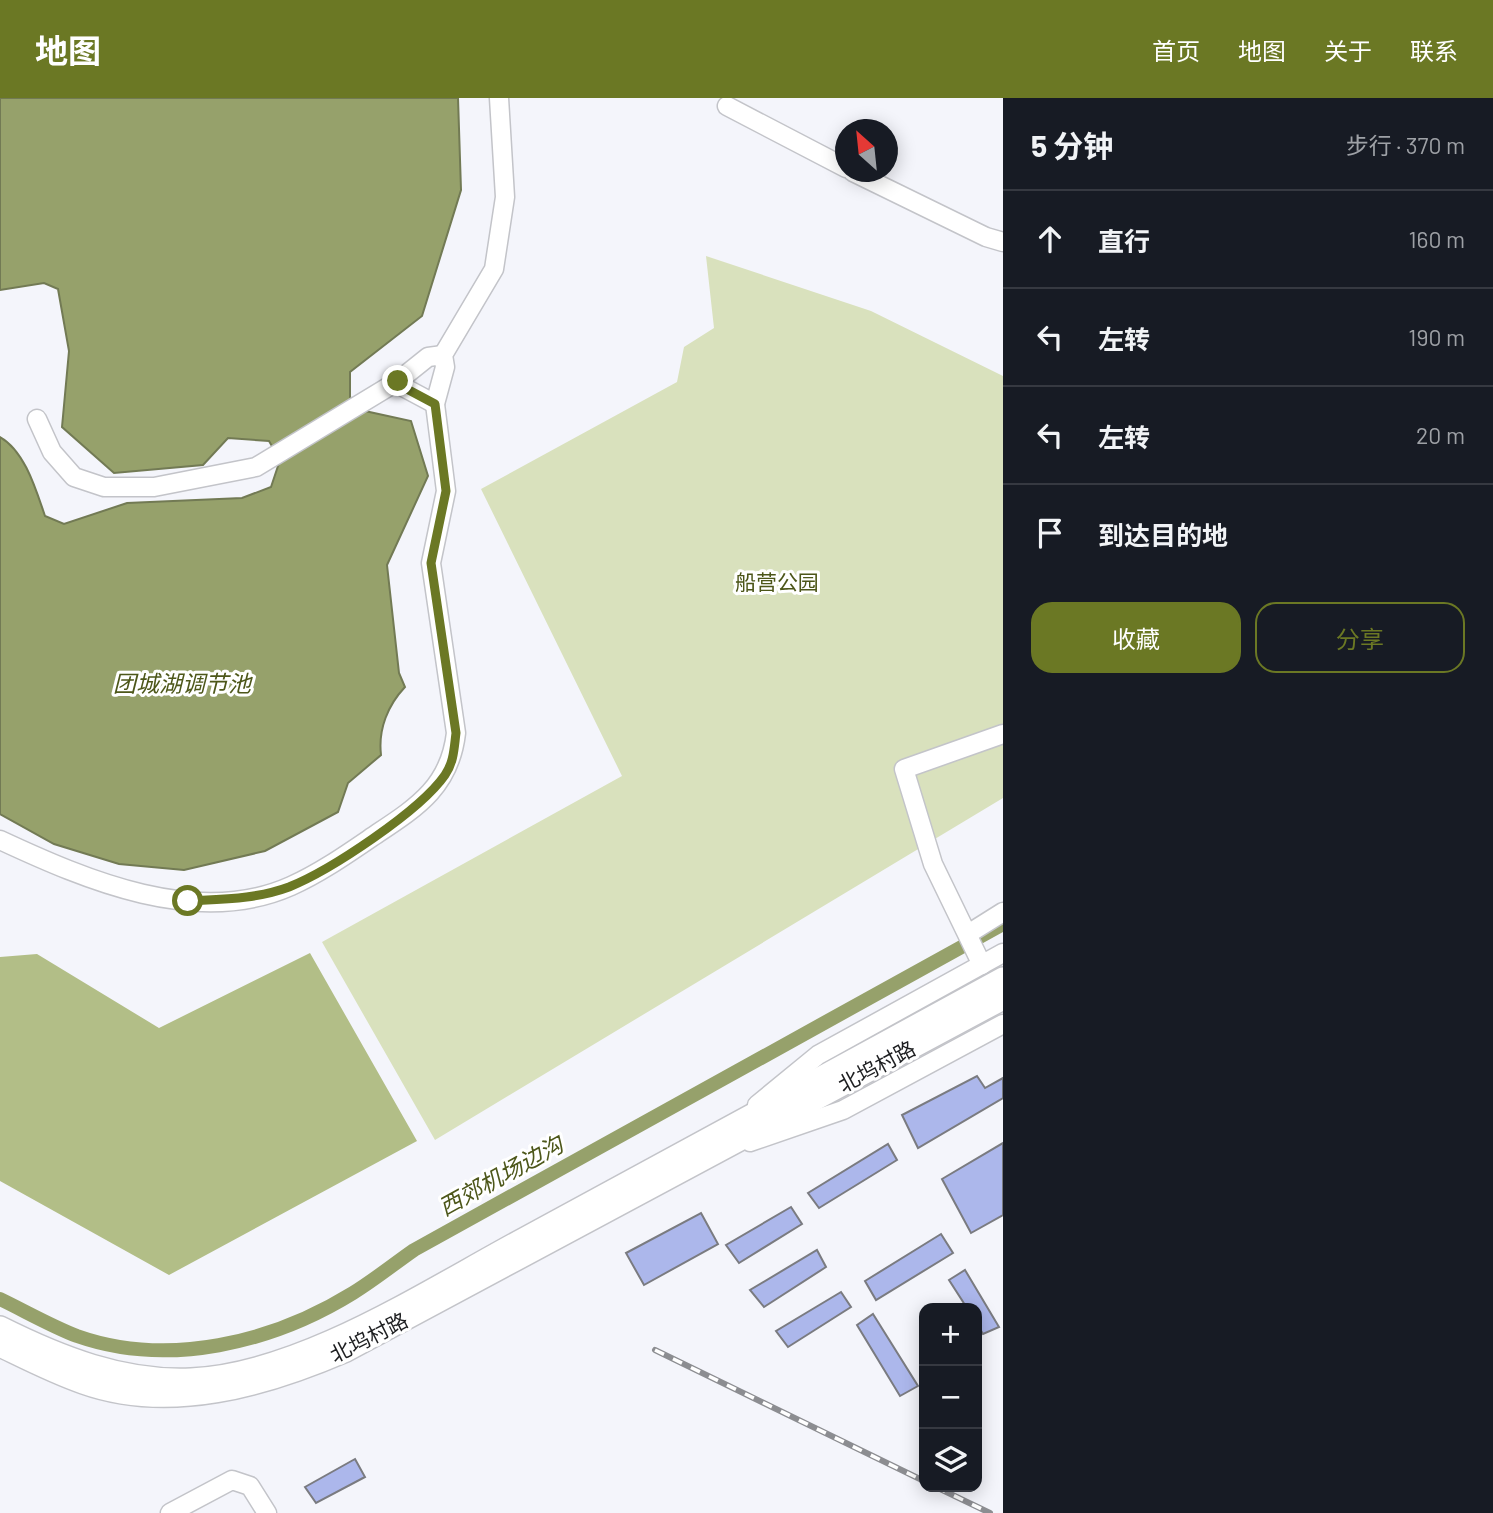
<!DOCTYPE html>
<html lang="zh">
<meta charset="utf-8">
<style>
:root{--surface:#171b24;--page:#20242c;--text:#f1f3f6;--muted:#9ea1a6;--line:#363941;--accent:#6b7824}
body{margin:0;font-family:Barlow,"Noto Sans SC",sans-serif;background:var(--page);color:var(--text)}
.controls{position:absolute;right:21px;bottom:21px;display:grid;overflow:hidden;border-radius:14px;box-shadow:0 4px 18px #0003}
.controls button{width:63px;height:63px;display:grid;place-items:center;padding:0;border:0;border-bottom:2px solid var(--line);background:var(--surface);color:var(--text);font:35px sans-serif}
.compass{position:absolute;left:835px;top:21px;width:63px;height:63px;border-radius:50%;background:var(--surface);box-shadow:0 4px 18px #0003;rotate:333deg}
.stop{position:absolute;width:21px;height:21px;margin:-16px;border:5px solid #6b7824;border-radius:50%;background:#fff}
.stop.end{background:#6b7824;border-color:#fff;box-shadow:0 2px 7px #0008}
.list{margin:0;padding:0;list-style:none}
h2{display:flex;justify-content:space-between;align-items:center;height:91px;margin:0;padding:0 28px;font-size:30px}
h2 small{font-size:23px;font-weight:400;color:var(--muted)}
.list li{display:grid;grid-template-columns:46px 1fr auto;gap:21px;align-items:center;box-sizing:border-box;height:98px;padding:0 28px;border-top:2px solid var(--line)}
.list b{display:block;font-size:26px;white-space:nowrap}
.list em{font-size:23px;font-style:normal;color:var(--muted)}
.actions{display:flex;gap:14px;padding:21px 28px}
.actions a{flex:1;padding:16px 0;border:2px solid var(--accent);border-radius:21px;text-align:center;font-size:24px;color:var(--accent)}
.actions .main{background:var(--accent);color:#fff}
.icon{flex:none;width:38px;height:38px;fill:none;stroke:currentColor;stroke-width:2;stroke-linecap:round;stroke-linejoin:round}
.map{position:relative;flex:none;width:1003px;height:1415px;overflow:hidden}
header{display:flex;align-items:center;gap:42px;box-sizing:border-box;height:98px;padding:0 35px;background:var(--accent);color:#fff}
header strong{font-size:33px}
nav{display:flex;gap:38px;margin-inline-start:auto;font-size:24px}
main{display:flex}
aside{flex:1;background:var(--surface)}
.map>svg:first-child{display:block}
</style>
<header>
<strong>地图</strong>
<nav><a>首页</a><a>地图</a><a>关于</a><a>联系</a></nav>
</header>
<main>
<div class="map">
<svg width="1003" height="1415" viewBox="0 0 1003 1415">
<rect width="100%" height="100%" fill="#f4f5fb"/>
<!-- green -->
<path fill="#d9e1bd" d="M706 158 871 213 1003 278V700L435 1042 322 844 622 678 481 391 677 284 684 249 714 230Z"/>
<!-- forest -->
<path fill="#b2be87" d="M310 855 417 1043 169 1177 0 1083V859L37 856 159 930Z"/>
<!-- water -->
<path fill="#96a16b" stroke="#727a54" stroke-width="2" d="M0 0H458L461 92 422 218 350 274V299L365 313 411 323 428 378 387 467 399 575 405 589C388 607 378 631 381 657L348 685 338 714 265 753 184 772 119 766 54 746 0 716V339C25 353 36 392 45 418L64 426 127 405 242 400 271 389 280 362 269 343 228 340 203 367 114 375 62 329 69 253 58 191 44 185 0 192Z"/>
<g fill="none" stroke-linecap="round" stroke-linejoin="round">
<!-- canal -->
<path stroke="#96a16b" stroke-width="14" d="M0 1201C25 1213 51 1228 77 1238 168 1270 272 1245 353 1195 374 1182 394 1166 414 1152L1003 826"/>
</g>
<!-- building -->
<g fill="#acb7eb" stroke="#7a7b80" stroke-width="2">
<path d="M977 978 985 990 1003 980V1000L918 1050 902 1017Z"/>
<path d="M1003 1045V1117L971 1135 942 1081Z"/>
<path d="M888 1046 897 1062 819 1110 808 1095Z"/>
<path d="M791 1109 802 1126 739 1165 726 1147Z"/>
<path d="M701 1115 718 1146 644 1187 626 1155Z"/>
<path d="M941 1136 953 1155 876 1202 865 1183Z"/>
<path d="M817 1152 826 1169 764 1209 750 1192Z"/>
<path d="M965 1172 999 1229 983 1236 977 1226V1210H967L949 1182Z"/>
<path d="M841 1194 851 1209 788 1249 776 1233Z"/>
<path d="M873 1216 918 1288 900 1298 857 1227Z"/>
<path d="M355 1361 365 1379 316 1405 305 1389Z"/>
</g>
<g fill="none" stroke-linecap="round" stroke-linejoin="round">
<!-- minor casing -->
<g stroke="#c3c4c9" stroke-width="21">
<g id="minor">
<path d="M727 8 846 70"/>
<path d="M853 74 986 139 1003 144"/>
<path d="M398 283 405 290 435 306"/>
<path d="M37 321 52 354 74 379 104 389H154L256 369 398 283 428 259 443 257"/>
<path d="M0 742C86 782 197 830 291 788 322 774 350 754 378 735 419 708 450 687 456 635L431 465 446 393 435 306 445 269 443 257 494 171 505 99 499 0"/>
<path d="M968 836 1003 814"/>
<path d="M982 867 933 766 904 671 1003 636"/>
<path d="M757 1007 818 957 1003 855"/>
<path d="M750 1044 843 1012 1003 926"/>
<path d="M170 1415 232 1382 250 1388 267 1415"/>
</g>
</g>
<!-- major casing -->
<g stroke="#c3c4c9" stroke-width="24">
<g id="major">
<path d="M0 1229C60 1259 123 1284 191 1281 301 1276 426 1193 523 1141 683 1055 843 967 1003 880"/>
<path d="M0 1248C27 1261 54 1275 83 1285 170 1316 265 1288 346 1253L1003 901"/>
</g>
</g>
<!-- minor -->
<use href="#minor" stroke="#fff" stroke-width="18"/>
<!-- major -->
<use href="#major" stroke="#fff" stroke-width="21"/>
<!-- rail casing -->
<g stroke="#8c8d91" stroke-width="6">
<g id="rail">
<path d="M655 1252 924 1383"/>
<path d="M936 1389 990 1415"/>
</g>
</g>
<!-- rail -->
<use href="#rail" stroke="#fff" stroke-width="3.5" stroke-dasharray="10" stroke-linecap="butt"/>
</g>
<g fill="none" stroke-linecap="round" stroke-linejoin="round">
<!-- route -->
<path stroke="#6b7824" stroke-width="9" d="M188 803C223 801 257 801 289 789 331 772 420 713 445 677 454 664 454 650 456 635L431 465 446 393 435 306 405 290 398 283"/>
</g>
<g text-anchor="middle" stroke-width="6" stroke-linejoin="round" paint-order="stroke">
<!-- park labels -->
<g font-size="21" fill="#4c5619" stroke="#fff">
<text x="777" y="492">船营公园</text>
</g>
<!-- street labels -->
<g font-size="21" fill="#1d1e20" stroke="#fff">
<text transform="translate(877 969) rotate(-28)" y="7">北坞村路</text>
<text transform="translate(369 1240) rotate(-27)" y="7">北坞村路</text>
</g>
<!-- water labels -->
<g font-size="23" font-style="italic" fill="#4d571a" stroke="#fff">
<text x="182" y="594">团城湖调节池</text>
<text transform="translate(501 1078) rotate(-29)" y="8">西郊机场边沟</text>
</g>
</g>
</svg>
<div class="controls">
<button>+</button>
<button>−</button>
<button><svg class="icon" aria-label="layers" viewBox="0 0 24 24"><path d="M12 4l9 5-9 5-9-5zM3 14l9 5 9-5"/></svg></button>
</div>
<svg class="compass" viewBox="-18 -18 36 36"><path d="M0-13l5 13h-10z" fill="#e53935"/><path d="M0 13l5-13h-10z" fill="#9ea1a6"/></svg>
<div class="stop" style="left:188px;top:803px"></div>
<div class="stop end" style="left:398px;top:283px"></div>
</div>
<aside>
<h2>5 分钟<small>步行 · 370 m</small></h2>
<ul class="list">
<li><svg class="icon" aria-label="ahead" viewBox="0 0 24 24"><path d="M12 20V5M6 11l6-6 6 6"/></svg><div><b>直行</b></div><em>160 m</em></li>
<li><svg class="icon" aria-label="left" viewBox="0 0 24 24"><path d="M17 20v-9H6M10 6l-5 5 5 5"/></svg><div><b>左转</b></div><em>190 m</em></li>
<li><svg class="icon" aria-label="left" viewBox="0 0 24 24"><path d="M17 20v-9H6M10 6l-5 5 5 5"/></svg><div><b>左转</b></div><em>20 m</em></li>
<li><svg class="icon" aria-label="arrive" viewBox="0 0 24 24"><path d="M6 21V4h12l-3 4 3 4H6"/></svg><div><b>到达目的地</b></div></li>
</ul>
<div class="actions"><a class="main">收藏</a><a>分享</a></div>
</aside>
</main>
